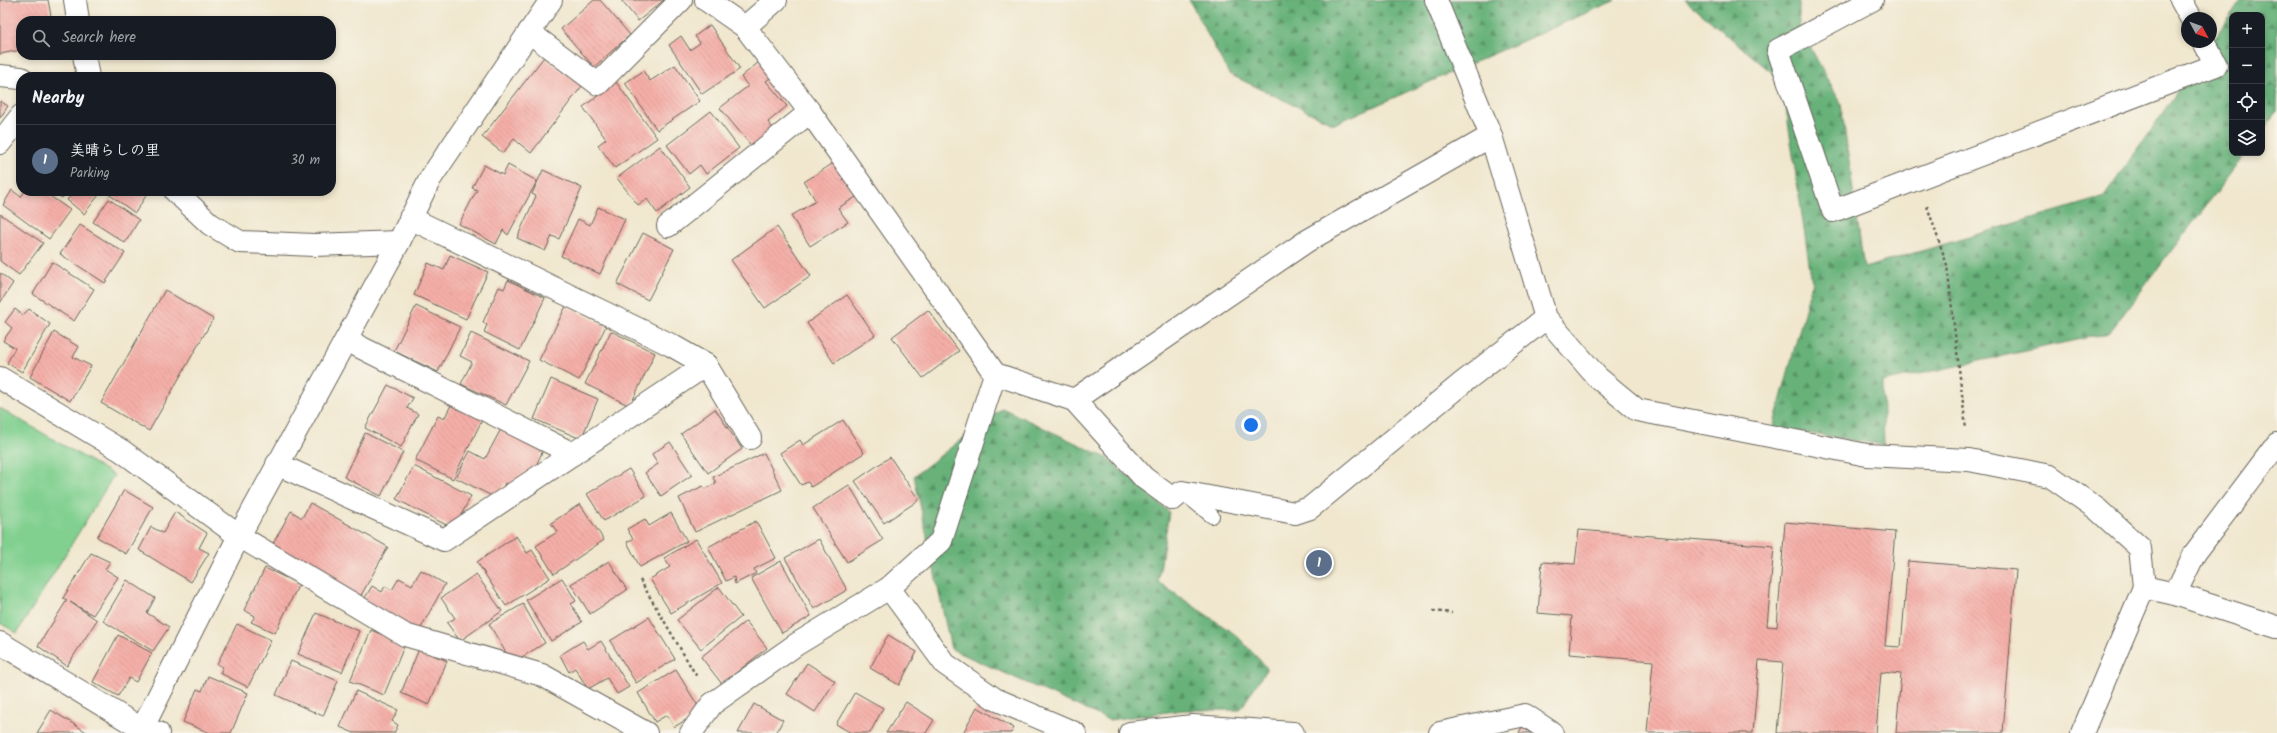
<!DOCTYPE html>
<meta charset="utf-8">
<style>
:root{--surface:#171b24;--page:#20242c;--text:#f1f3f6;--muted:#9ea1a6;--line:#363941;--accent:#d690ce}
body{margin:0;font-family:Kalam,"Klee One",sans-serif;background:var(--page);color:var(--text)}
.controls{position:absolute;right:12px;top:12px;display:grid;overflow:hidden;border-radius:8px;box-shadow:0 2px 6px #0003}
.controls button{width:36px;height:36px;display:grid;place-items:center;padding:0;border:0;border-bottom:1px solid var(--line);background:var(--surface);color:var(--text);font:20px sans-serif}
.compass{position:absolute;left:2181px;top:12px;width:36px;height:36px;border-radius:50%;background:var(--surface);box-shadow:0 2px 6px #0003;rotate:131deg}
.you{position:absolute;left:1251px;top:425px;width:14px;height:14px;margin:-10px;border:3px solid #fff;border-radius:50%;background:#1a73e8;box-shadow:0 0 0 6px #1a73e833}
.badge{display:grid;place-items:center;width:26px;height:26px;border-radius:50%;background:var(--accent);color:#fff;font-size:13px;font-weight:700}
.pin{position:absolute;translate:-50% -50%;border:2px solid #fff;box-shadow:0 1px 4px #0006}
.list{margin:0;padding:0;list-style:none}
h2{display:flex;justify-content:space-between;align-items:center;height:52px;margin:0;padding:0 16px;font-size:17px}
h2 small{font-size:13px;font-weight:400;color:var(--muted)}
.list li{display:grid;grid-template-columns:26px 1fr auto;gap:12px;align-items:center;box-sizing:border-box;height:72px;padding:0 16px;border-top:1px solid var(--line)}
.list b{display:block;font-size:15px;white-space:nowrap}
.list p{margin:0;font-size:13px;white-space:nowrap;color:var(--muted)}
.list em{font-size:13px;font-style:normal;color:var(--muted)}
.icon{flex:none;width:22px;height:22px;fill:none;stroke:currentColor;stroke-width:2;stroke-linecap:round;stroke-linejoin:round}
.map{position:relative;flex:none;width:2277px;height:733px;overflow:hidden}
.search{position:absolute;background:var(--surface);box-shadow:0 2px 6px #0003;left:16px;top:16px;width:320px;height:44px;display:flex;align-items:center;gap:10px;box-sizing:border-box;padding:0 14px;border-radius:16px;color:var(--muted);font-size:15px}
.panel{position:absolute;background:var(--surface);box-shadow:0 2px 6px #0003;left:16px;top:72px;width:320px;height:124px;border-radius:16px}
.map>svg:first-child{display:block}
</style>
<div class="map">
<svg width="2277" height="733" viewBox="0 0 2277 733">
<defs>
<pattern id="forest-firs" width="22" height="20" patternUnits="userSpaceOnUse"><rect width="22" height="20" fill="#68b27a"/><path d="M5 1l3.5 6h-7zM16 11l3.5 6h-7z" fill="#559063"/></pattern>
<pattern id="building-back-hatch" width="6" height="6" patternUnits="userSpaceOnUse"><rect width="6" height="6" fill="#f5afa8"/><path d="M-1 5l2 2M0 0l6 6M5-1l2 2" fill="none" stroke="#d19690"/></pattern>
</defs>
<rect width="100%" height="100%" fill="#f7f3e8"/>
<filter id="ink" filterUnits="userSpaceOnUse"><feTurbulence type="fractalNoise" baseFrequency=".025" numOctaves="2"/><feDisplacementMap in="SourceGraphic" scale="8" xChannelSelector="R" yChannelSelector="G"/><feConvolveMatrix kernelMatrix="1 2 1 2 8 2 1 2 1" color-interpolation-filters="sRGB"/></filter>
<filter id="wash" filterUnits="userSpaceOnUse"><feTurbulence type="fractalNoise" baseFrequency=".012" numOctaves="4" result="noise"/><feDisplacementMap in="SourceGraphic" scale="16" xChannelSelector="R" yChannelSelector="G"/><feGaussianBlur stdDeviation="0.9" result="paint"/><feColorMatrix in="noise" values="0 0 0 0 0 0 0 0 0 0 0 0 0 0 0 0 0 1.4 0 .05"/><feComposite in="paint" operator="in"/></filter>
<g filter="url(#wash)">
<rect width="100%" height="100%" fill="#f0e7ce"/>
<!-- green -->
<path fill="#81d090" stroke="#4e7656" d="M0 408 114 475 17 633 0 623Z"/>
<!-- forest -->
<g fill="url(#forest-firs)" stroke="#42674b">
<path d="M1189 0H1616L1334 124 1229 74Z"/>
<path d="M1685 0H1799V26L1841 104 1864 268 2104 197 2241 0H2277V112L2262 131V15H2232V153H2246L2109 333 1882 382 1884 445 1773 428 1812 283 1782 81Z"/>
<path d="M1002 408 1107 458 1169 512 1158 582 1236 635 1267 668 1240 710H1183L1109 720 951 649 914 476Z"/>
</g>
<g id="blocks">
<!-- building -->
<g fill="url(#building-back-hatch)">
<path d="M0 0H48L52 21H21V50L0 54Z"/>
<path d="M594 0H600L630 35 594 67 561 29Z"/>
<path d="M621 0H664L638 21Z"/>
<path d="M710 25 740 69 702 94 669 45 681 36 690 50 700 43 695 36Z"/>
<path d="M544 57 582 86 531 153 514 139 503 153 482 137Z"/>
<path d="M760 61 773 76 766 81 787 106 768 122 774 130 753 148 720 108 748 86 741 77Z"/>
<path d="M675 65 700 101 657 130 625 83 643 71 650 81Z"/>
<path d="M616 82 657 138 615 168 598 145 606 139 583 107Z"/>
<path d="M0 101 8 106 0 118Z"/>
<path d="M711 111 739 148 706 174 700 165 689 174 667 145Z"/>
<path d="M660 146 690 187 657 213 647 199 638 205 617 178Z"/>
<path d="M835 162 856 197 838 208 848 222 810 246 791 216 816 201 804 182Z"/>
<path d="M484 165 503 175 508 165 537 181 508 235 503 230 496 244 459 224 477 190 472 188Z"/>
<path d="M543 170 582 188 559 239 552 236 545 251 517 238 536 196 532 194Z"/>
<path d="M12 190 21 197 25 191H43L70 210 49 239 3 205Z"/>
<path d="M53 191H67L62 198Z"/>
<path d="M75 191H102L84 214 67 200Z"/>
<path d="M109 191H149L135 213 107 193Z"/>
<path d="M109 199 139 220 125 243 93 222Z"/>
<path d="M598 207 625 219 600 274 561 256 578 219 590 225Z"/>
<path d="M0 214 43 243 19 275 0 261Z"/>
<path d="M80 225 125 253 105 283 60 254Z"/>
<path d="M777 227 811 276 765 308 731 260Z"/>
<path d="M643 233 674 249 648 300 617 284Z"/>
<path d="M450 255 488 272 466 319 414 295 428 263 444 270Z"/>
<path d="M52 262 94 289 74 321 33 294Z"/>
<path d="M0 273 13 283 0 303Z"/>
<path d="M508 280 545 298 520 350 484 332 487 325 483 322 499 287 504 289Z"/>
<path d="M165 290 213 319 149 431 101 403Z"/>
<path d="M847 295 875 335 834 363 807 323Z"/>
<path d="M416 306 460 327 438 372 394 351Z"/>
<path d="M566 306 606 326 579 380 539 360Z"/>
<path d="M15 309 23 315 29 309 50 324 22 372 7 363 15 348 3 341 12 328 5 322Z"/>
<path d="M928 310 959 351 923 378 892 337Z"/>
<path d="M611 331 655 353 630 406 585 384Z"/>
<path d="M54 332 79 347 73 357 91 366 70 401 30 377Z"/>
<path d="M471 333 529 361 506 405 461 384 472 362 460 356Z"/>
<path d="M551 379 598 399 581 439 534 419Z"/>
<path d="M388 385 413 398 407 408 418 414 401 447 365 428Z"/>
<path d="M452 403 483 418 453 479 415 460 438 416 444 419Z"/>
<path d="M715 409 742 449 708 473 681 434Z"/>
<path d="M843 420 864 453 811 487 808 482 801 485 780 453 800 440 803 445Z"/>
<path d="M502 427 544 448 528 483 513 487 505 483 498 499 456 478 470 451 485 459Z"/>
<path d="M365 433 403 452 381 496 344 477Z"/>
<path d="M670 442 692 475 661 496 645 473 658 464 652 454Z"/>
<path d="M764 453 782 490 695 532 679 498 703 486 705 489 716 483 713 477Z"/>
<path d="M890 457 919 500 884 523 855 481Z"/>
<path d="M414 466 471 496 454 529 396 499Z"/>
<path d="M629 469 646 496 604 521 587 494Z"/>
<path d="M849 485 883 540 847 562 813 508Z"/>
<path d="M124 490 153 507 126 554 97 537Z"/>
<path d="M310 503 388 547 359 599 270 549 291 511 302 518Z"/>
<path d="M580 504 604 540 554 574 536 546 557 532 551 523Z"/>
<path d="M175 512 207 533 199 548 209 553 191 582 139 550 151 527 163 533Z"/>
<path d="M671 513 687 541 640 567 627 542 633 539 627 529 645 519 649 526Z"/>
<path d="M756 521 776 558 754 569 756 573 735 584 734 577 726 581 708 547Z"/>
<path d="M1785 522 1895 532 1885 646 1901 647 1908 561 2016 570 2003 733H1896L1901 674 1881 672 1876 733H1777L1783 662 1759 660 1753 733H1647L1653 661 1569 654 1572 616 1538 613 1542 562 1575 564 1579 530 1774 546 1767 626 1777 627Z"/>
<path d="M516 536 527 553 532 550 550 578 506 606 477 562Z"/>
<path d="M696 539 722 583 671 613 650 579 670 567 664 558Z"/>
<path d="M819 539 847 590 814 609 785 558Z"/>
<path d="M91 553 110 562 105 569 118 577 93 615 70 602 97 620 67 666 38 646 67 600 63 598Z"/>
<path d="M609 561 627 590 590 614 571 584Z"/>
<path d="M781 561 811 616 782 633 751 578Z"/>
<path d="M265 568 299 584 275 633 251 622 255 616 244 610Z"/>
<path d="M421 570 445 584 418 633 363 601 372 586 382 592 385 586 392 590 399 578 412 585Z"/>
<path d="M476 574 502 611 460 641 447 623 455 618 441 598Z"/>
<path d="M562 578 576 601 571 604 582 622 551 641 526 600Z"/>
<path d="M127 580 155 598 147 613 169 627 153 651 103 621Z"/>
<path d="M719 587 741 617 701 649 677 620Z"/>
<path d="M523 604 545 643 512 663 489 624Z"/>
<path d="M316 613 359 631 342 672 298 654Z"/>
<path d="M649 617 675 659 636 683 610 641Z"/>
<path d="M746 621 767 648 722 684 701 657Z"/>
<path d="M237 624 271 640 248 687 220 673 223 667 217 664Z"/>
<path d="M371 630 405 644 384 695 350 681Z"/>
<path d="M118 635 152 653 136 682 129 678 118 696 93 682Z"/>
<path d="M888 635 917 652 899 685 870 668Z"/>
<path d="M583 641 588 649 601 641 629 687 617 694 607 678 588 689 575 668 569 672 560 655Z"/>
<path d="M419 649 447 661 429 705 401 693Z"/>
<path d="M291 661 338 681 323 716 276 695Z"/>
<path d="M807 663 835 681 815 712 787 694Z"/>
<path d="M676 670 701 711 674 727 667 715 655 722 638 693Z"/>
<path d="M208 676 248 693 231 733H210L183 722 197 689 202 691Z"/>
<path d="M356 691 398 710 392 721 398 725 394 733H354L340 727Z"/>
<path d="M855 692 883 708 870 733H851L836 724Z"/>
<path d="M906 702 934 720 926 733H886Z"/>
<path d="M754 704 783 720 776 733H738Z"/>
<path d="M977 707 1014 728 1011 733H963Z"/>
<path d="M51 710 88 733H37Z"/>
<path d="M1522 727 1531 733H1519Z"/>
</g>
</g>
</g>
<g filter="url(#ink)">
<use href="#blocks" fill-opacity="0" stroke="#66635a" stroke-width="1"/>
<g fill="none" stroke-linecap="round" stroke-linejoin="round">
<!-- service casing -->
<g stroke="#66635a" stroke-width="16">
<path id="service" d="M1186 495 1212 516"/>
</g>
<!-- minor casing -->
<g stroke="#66635a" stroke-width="24">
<g id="minor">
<path d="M75 0 78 21"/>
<path d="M1436 0 1491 136 1546 318 1597 377 1637 410 1867 455 1969 460 2050 476 2097 509 2140 548 2144 587 2175 594 2277 627"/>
<path d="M1872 0 1778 50 1833 211 2216 65 2204 42"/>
<path d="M2181 0 2191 18"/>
<path d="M745 27 776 0"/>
<path d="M529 32 598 84 681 0"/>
<path d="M84 55 88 77"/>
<path d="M0 76 21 78"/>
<path d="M810 112 995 374 1074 400 1307 241 1491 136"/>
<path d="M0 143 21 116"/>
<path d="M175 191 210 224 240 242 314 245 399 242"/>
<path d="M410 218 671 345 706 365 750 438"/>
<path d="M668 226 810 112 745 27 706 0"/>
<path d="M346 340 573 454"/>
<path d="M0 378 122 451 239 536 405 635 542 675 646 733"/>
<path d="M1074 400 1144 478 1173 499 1182 492 1295 513 1310 508 1461 384 1546 318"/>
<path d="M277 464 444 540 706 365"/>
<path d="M889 588 945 664 995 699 1075 733"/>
<path d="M2175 594 2195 553 2277 444"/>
<path d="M0 643 142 729 158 733"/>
<path d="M142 729 239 536 399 242 430 179 551 0"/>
<path d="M691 733 712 704 797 644 889 588 941 541 995 374"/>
<path d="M1130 733 1193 726 1293 733"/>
<path d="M1440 733 1525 715 1552 733"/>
<path d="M2082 733 2144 587"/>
</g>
</g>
<!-- path -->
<g stroke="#66635a" stroke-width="2.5" stroke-dasharray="3 3" stroke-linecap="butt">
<path d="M1927 206 1947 265 1966 429"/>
<path d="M640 580 697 677"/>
<path d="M1433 611 1452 613"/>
</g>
<!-- service -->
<use href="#service" stroke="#fff" stroke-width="14"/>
<!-- minor -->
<use href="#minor" stroke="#fff" stroke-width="22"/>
</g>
</g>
</svg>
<div class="controls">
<button>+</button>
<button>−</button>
<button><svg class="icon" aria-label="locate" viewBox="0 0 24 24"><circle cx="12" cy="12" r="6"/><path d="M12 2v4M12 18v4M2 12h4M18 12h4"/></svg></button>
<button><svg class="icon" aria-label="layers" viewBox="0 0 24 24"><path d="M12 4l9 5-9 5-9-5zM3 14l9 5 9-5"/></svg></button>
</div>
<svg class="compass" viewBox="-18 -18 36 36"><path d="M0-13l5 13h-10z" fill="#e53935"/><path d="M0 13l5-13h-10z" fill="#9ea1a6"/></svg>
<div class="you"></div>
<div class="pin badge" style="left:1319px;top:563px;background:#5c6f8a">1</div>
<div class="search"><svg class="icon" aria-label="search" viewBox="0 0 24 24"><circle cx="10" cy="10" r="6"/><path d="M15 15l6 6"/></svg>Search here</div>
<section class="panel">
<h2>Nearby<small></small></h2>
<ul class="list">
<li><span class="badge" style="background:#5c6f8a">1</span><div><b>美晴らしの里</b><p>Parking</p></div><em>30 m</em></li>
</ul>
</section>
</div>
